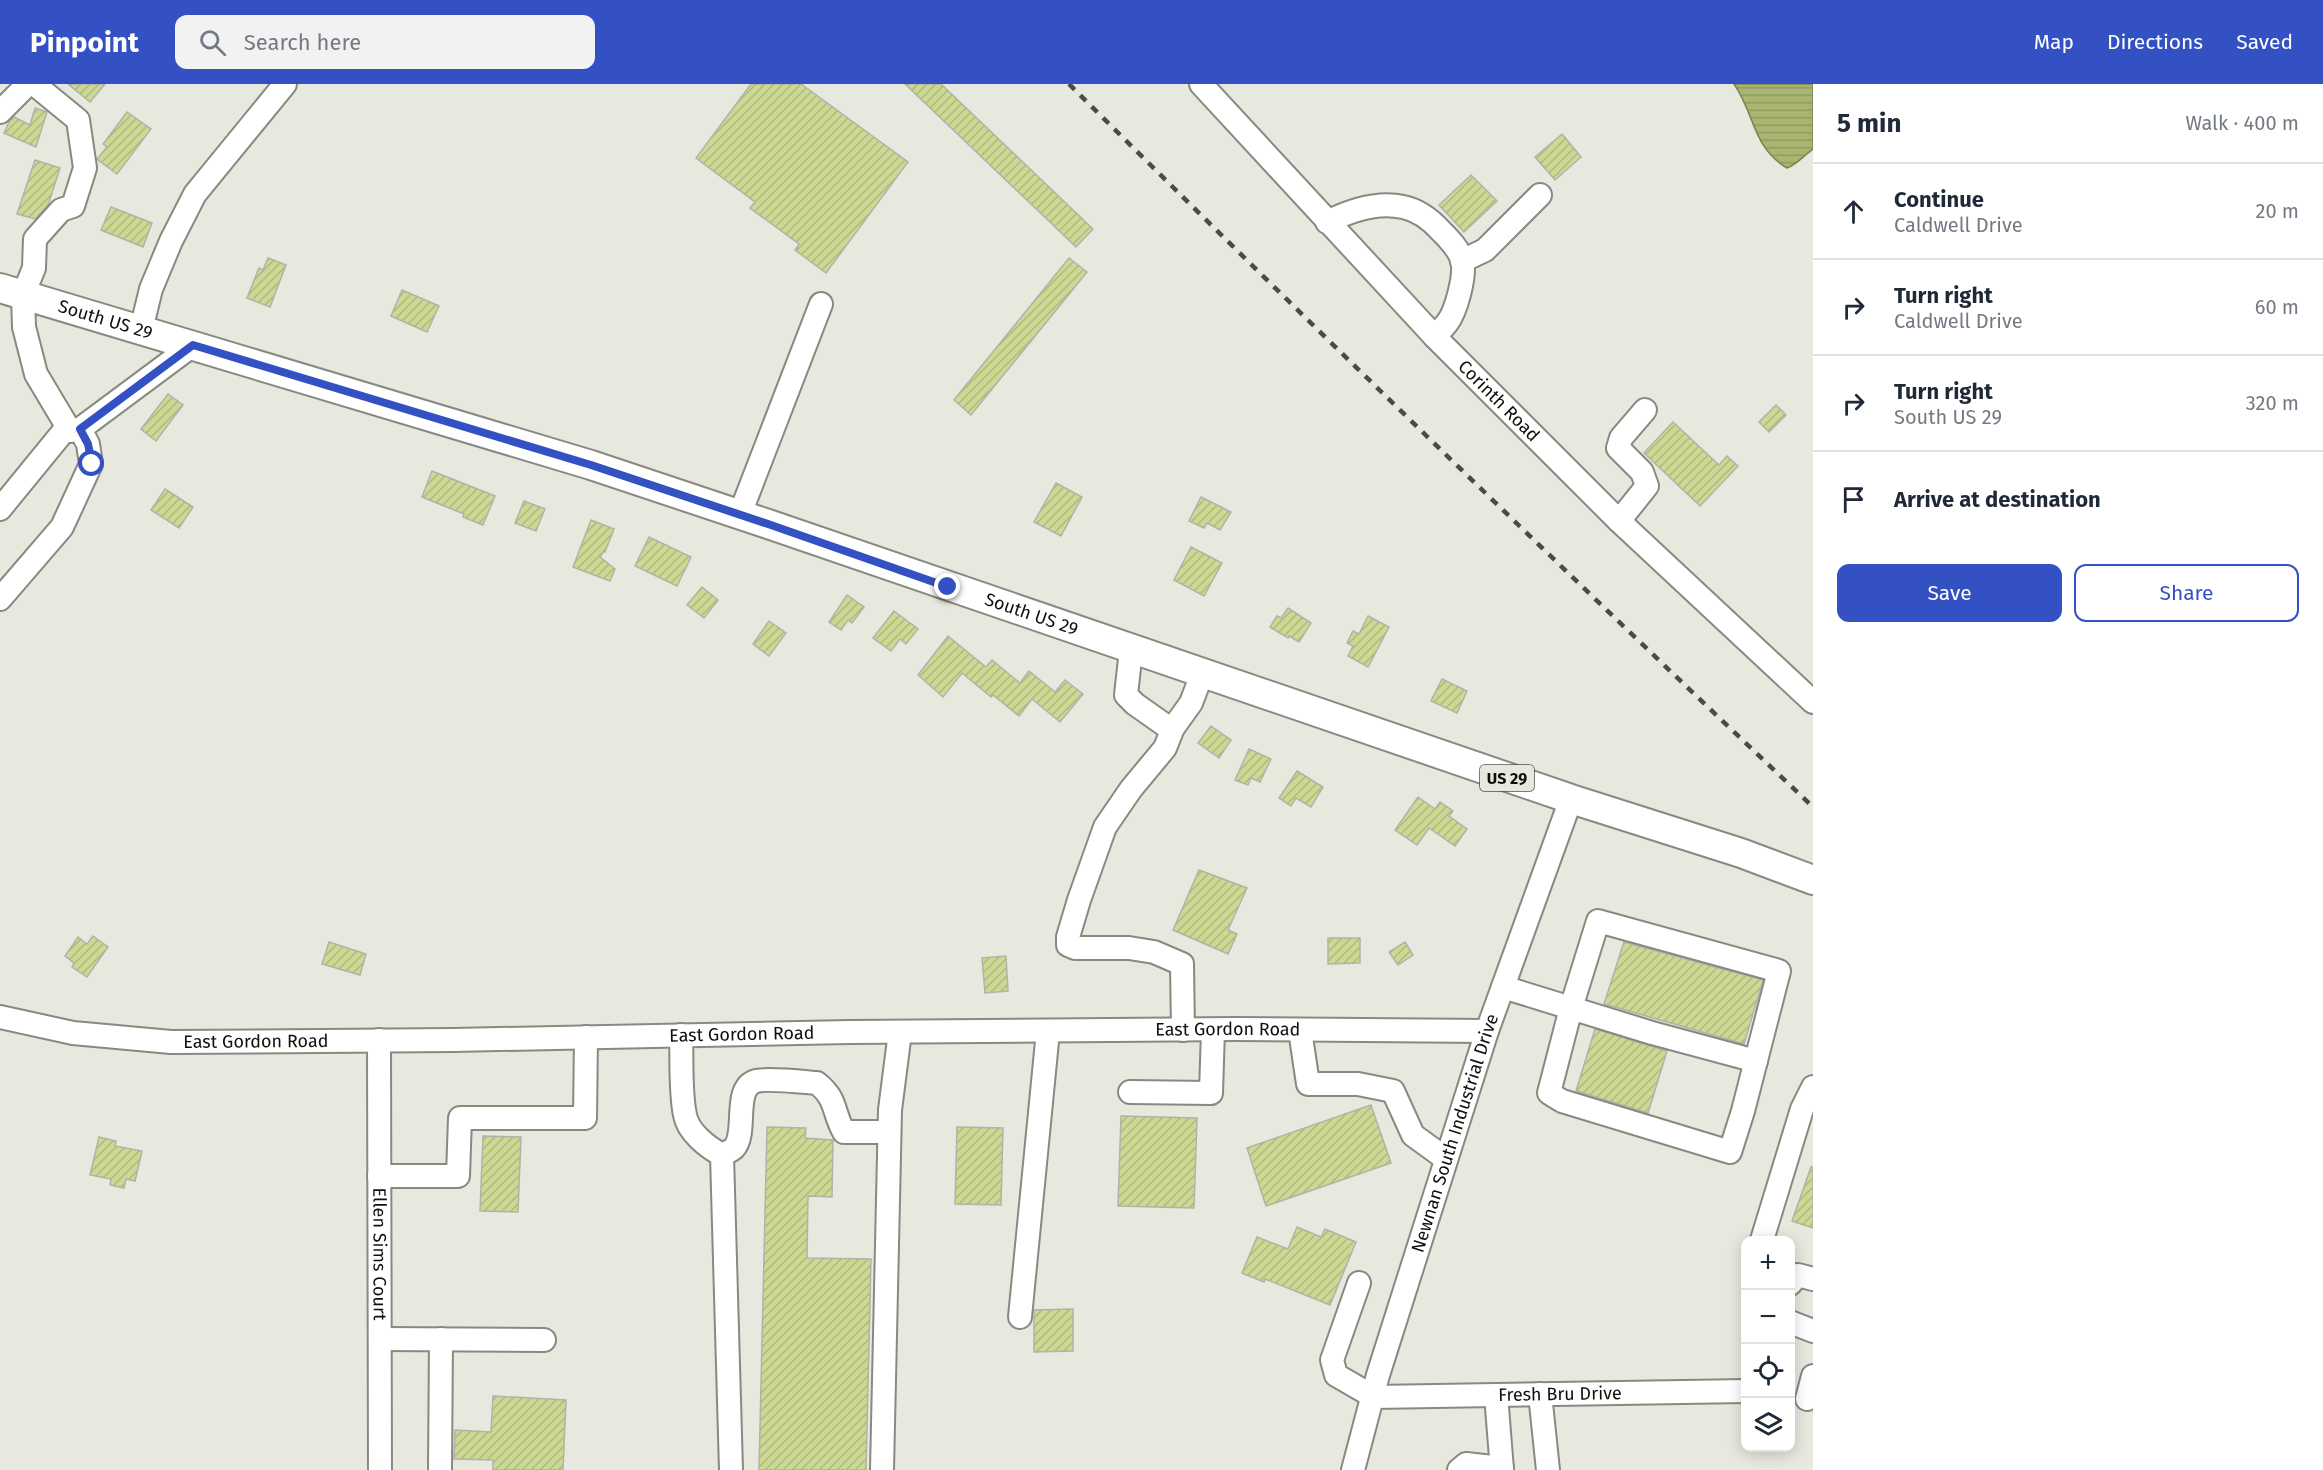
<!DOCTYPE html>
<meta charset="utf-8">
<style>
:root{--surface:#fff;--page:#f2f2f3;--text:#1f2937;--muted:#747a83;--line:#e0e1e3;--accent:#3351c2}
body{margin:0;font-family:"Fira Sans",sans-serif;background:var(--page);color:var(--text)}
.controls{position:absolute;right:18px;bottom:18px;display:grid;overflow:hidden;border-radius:12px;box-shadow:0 3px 15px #0003}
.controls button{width:54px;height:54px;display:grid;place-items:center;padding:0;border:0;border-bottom:2px solid var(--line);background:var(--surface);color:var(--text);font:30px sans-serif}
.stop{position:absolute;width:18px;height:18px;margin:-14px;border:4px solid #3351c2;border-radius:50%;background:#fff}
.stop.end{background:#3351c2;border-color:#fff;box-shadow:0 2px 6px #0008}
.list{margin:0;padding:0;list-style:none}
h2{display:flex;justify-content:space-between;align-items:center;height:78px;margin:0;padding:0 24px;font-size:26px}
h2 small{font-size:20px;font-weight:400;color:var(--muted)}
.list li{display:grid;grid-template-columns:39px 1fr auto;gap:18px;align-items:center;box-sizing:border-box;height:96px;padding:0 24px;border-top:2px solid var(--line)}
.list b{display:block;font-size:22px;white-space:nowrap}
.list p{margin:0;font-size:20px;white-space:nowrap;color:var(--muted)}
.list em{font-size:20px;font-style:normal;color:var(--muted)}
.actions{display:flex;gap:12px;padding:18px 24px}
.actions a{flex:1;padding:14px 0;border:2px solid var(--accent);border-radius:12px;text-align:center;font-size:21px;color:var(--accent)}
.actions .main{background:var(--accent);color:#fff}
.icon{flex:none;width:33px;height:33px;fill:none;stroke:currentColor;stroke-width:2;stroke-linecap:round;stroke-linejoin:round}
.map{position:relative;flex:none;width:1813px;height:1386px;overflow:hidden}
header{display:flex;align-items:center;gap:36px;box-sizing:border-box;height:84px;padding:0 30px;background:var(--accent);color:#fff}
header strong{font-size:28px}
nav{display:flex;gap:33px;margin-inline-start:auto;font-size:21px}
.search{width:420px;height:54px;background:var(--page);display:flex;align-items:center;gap:15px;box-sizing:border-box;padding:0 21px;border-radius:12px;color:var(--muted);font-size:22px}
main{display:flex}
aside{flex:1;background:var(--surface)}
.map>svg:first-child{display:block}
</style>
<header>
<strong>Pinpoint</strong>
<div class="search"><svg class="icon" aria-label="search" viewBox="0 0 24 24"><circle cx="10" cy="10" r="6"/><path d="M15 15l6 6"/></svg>Search here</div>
<nav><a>Map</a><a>Directions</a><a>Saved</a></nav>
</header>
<main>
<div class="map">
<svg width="1813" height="1386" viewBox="0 0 1813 1386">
<defs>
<pattern id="water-rules" width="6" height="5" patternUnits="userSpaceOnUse" patternTransform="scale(1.5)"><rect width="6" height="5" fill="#a8b671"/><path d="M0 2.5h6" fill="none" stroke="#8f9b61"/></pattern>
<pattern id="building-hatch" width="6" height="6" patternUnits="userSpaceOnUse" patternTransform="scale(1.5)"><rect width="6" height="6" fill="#cbd993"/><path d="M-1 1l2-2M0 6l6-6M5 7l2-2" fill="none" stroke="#adb97e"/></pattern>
</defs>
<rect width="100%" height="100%" fill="#e7e9df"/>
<!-- water -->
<path fill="url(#water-rules)" stroke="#7a8453" stroke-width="1.5" d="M1734 0H1813V65C1803 72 1798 80 1787 84 1752 63 1755 30 1734 0Z"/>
<!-- building -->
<g fill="url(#building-hatch)" stroke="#b0b3a8" stroke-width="1.5">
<path d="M68 0H105L90 18Z"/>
<path d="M751 0H801L908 78 826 189 795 166 799 160 750 124 755 118 696 74Z"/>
<path d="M905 0H941L1093 145 1076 163Z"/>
<path d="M35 24 47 28 36 63 4 49 9 38 14 33 30 41Z"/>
<path d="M127 28 151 45 117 90 97 75 107 63 103 60Z"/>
<path d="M1562 50 1581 73 1555 96 1535 73Z"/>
<path d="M35 76 60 84 48 121 35 135 17 130Z"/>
<path d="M1471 91 1497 117 1464 148 1439 121Z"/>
<path d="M111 123 152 139 143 163 101 146Z"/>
<path d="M268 174 286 181 270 223 247 214 259 184 263 186Z"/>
<path d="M1069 174 1087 188 971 331 954 316Z"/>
<path d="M402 206 439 222 427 248 391 232Z"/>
<path d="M168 310 183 321 156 357 141 345Z"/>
<path d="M1776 321 1786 331 1769 348 1759 338Z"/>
<path d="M1673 338 1719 381 1727 372 1738 382 1700 422 1644 369Z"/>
<path d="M432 387 495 412 483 441 463 433 464 430 422 413Z"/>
<path d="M1056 399 1082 413 1061 452 1034 438Z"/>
<path d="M165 405 193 423 179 444 151 426Z"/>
<path d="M1201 413 1231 428 1220 446 1207 439 1204 444 1189 437Z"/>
<path d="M524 417 545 425 536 447 515 439Z"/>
<path d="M591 436 614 445 605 468 604 467 600 473 615 485 610 497 573 483Z"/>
<path d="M649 453 691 473 677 502 635 482Z"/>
<path d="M1191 463 1222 479 1204 512 1174 496Z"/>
<path d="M702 503 718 516 704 534 687 521Z"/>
<path d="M847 511 864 523 852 539 848 536 841 546 829 538Z"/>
<path d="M1288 524 1311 539 1299 558 1289 552 1288 554 1270 543 1277 532 1281 534Z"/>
<path d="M894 527 918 545 906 560 900 555 891 567 873 554Z"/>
<path d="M1368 532 1389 543 1368 583 1348 572 1353 562 1347 559 1353 547 1359 550Z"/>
<path d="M769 537 786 549 769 572 753 560Z"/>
<path d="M948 552 986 583 992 576 1020 599 1029 587 1055 608 1065 596 1083 610 1060 638 1032 615 1019 632 993 611 991 613 962 589 943 613 918 591Z"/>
<path d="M1442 595 1467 607 1457 629 1431 617Z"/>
<path d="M1211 642 1231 656 1219 674 1198 659Z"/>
<path d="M1249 665 1271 675 1260 698 1251 694 1248 701 1235 696Z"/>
<path d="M1297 687 1323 703 1311 723 1296 714 1291 722 1279 714Z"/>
<path d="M1418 713 1435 725 1440 718 1453 727 1449 732 1467 745 1455 762 1429 744 1417 761 1395 746Z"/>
<path d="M1199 786 1247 804 1228 846 1237 850 1228 870 1173 846Z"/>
<path d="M93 852 108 863 87 893 72 883 74 879 65 872 78 853 87 860Z"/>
<path d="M1328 854H1360V879L1328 880Z"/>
<path d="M329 858 366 870 360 891 322 880Z"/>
<path d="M1405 858 1413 871 1398 881 1389 868Z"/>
<path d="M1624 858 1763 896 1744 960 1604 920Z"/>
<path d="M1006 872 1008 907 985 909 982 874Z"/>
<path d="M1595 945 1667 967 1648 1029 1576 1007Z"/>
<path d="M1371 1021 1391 1079 1266 1122 1247 1064Z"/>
<path d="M1121 1032 1197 1034 1194 1124 1118 1122Z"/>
<path d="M767 1043 806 1044 805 1054 833 1056 832 1113 808 1112 807 1174 871 1175 866 1386H759Z"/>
<path d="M957 1043 1003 1044 1001 1121 955 1120Z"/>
<path d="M483 1052 521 1053 518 1128 480 1127Z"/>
<path d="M99 1053 116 1057 115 1062 142 1067 135 1097 126 1095 124 1104 110 1101 111 1095 90 1091Z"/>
<path d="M1811 1083H1813V1144L1792 1137Z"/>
<path d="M1297 1143 1321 1153 1325 1145 1356 1158 1330 1221 1265 1195 1264 1198 1242 1189 1257 1153 1288 1165Z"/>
<path d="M1073 1225V1267L1034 1268V1226Z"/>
<path d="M493 1312 566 1316 563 1386H493V1376L454 1375 455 1346 491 1348Z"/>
</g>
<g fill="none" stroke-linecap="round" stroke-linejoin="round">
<!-- minor casing -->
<g stroke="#878a80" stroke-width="26">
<g id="minor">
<path d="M34 0 78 36 85 84 73 122 61 126 35 155 34 184 23 211 24 243 36 290 70 347"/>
<path id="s1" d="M1201 0 1435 253 1619 437 1813 618"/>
<path d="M0 28 28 0"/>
<path d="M1327 138C1349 127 1378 117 1403 123 1418 126 1431 136 1441 147 1449 155 1460 166 1462 177 1466 191 1456 228 1447 239 1443 244 1439 248 1435 253"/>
<path d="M1462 177 1485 166 1540 111"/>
<path d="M141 246 151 205 171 157 195 110 285 0"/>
<path d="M0 425 63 348 80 345"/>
<path d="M740 430 821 220"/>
<path d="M1619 437 1647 402 1642 388 1618 364 1621 354 1645 326"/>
<path d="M0 515 62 443 91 380 88 360 80 345 193 261"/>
<path d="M1131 566 1126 611 1135 620 1169 644H1173L1191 619 1202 590"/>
<path d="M1173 644 1165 664 1131 705 1105 743 1079 816 1068 853V861L1075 864H1129L1154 868 1182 880 1183 946"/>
<path d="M1598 837 1779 887 1743 1027 1730 1068 1562 1017 1549 1009 1571 924Z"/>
<path d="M1503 903 1652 949 1756 977"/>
<path id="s2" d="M0 933 73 949 171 958 454 956 850 948 1236 945 1487 947"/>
<path d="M1300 946 1308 1000H1358L1393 1007 1413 1051 1446 1075"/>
<path d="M681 951C682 975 680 1008 685 1031 688 1048 707 1063 722 1071L731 1386"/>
<path id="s3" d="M379 956 380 1386"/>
<path d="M1130 1008 1211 1009 1213 946"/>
<path d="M722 1071C725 1069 731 1067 734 1064 748 1049 732 1004 756 997 766 994 804 998 817 999 838 1016 832 1027 844 1048H889"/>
<path d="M379 1092H458L460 1034H585L586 953"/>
<path d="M1762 1156 1802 1025 1813 1003"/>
<path id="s4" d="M1359 1199 1332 1276 1336 1291 1374 1313 1746 1307"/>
<path d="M1790 1200 1798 1191 1813 1195"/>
<path d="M1020 1233 1048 947"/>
<path d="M1790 1238 1813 1247"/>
<path d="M380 1255 544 1256"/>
<path d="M1540 1310 1548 1386"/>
<path d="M1496 1311 1502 1386"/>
<path d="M1807 1315 1813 1292"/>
<path d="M440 1386 441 1255"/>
<path d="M882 1386 890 1026 900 948"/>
<path id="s5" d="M1353 1386 1378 1291 1487 947 1571 715"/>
<path d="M1459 1386 1466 1380 1502 1384"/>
</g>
</g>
<!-- major casing -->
<g stroke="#878a80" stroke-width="32">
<g id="major">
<path id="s6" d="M0 204 591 381 768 440 1571 715 1741 769 1813 796"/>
</g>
</g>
<!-- minor -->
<use href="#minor" stroke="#fff" stroke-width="22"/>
<!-- major -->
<use href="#major" stroke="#fff" stroke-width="28"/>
<!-- rail -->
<path stroke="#4a4b47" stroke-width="4.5" stroke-dasharray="8 8" stroke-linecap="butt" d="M1069 0C1314 244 1562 485 1813 723"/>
</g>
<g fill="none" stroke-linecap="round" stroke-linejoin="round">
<!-- route -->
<path stroke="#3351c2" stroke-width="8" d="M92 380 88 360 80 345 193 261 591 381 768 440 948 503"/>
</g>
<g text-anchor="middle" stroke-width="4.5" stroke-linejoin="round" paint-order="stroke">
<!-- shield labels -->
<rect fill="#e7e9df" stroke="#50514c" stroke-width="1.5" x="1480" y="681" width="54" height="26" rx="4.5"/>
<g font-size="16" font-weight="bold" fill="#0f100d">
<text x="1507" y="700">US 29</text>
</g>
<!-- street labels -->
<g font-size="18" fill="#0f100d" stroke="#e7e9df">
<text dy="6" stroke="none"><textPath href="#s6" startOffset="110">South US 29</textPath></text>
<text dy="6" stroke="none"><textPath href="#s1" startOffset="435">Corinth Road</textPath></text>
<text dy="6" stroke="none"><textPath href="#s6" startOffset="1082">South US 29</textPath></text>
<text dy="6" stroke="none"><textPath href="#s2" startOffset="1230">East Gordon Road</textPath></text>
<text dy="6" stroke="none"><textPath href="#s2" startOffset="744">East Gordon Road</textPath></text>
<text dy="6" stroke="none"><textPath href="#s2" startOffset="258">East Gordon Road</textPath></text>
<text dy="6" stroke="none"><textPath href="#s5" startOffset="352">Newnan South Industrial Drive</textPath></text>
<text dy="6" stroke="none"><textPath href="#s3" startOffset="214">Ellen Sims Court</textPath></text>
<text dy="6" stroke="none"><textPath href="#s4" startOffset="327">Fresh Bru Drive</textPath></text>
</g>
</g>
</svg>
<div class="controls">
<button>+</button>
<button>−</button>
<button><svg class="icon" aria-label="locate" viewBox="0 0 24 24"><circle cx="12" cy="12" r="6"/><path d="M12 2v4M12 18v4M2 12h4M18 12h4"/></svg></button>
<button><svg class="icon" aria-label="layers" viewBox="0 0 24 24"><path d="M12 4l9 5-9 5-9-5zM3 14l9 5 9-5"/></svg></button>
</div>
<div class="stop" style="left:92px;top:380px"></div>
<div class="stop end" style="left:948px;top:503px"></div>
</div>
<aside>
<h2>5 min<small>Walk · 400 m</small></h2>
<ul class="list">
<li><svg class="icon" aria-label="ahead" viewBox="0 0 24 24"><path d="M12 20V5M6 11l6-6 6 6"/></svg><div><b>Continue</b><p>Caldwell Drive</p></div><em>20 m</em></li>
<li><svg class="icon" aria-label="right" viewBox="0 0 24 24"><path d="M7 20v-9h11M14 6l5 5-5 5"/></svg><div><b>Turn right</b><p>Caldwell Drive</p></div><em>60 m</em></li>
<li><svg class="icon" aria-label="right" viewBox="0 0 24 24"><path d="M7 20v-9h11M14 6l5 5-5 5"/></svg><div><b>Turn right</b><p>South US 29</p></div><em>320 m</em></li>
<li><svg class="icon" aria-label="arrive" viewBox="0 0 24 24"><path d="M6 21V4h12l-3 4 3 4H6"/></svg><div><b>Arrive at destination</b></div></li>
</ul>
<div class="actions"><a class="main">Save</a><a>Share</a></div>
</aside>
</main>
